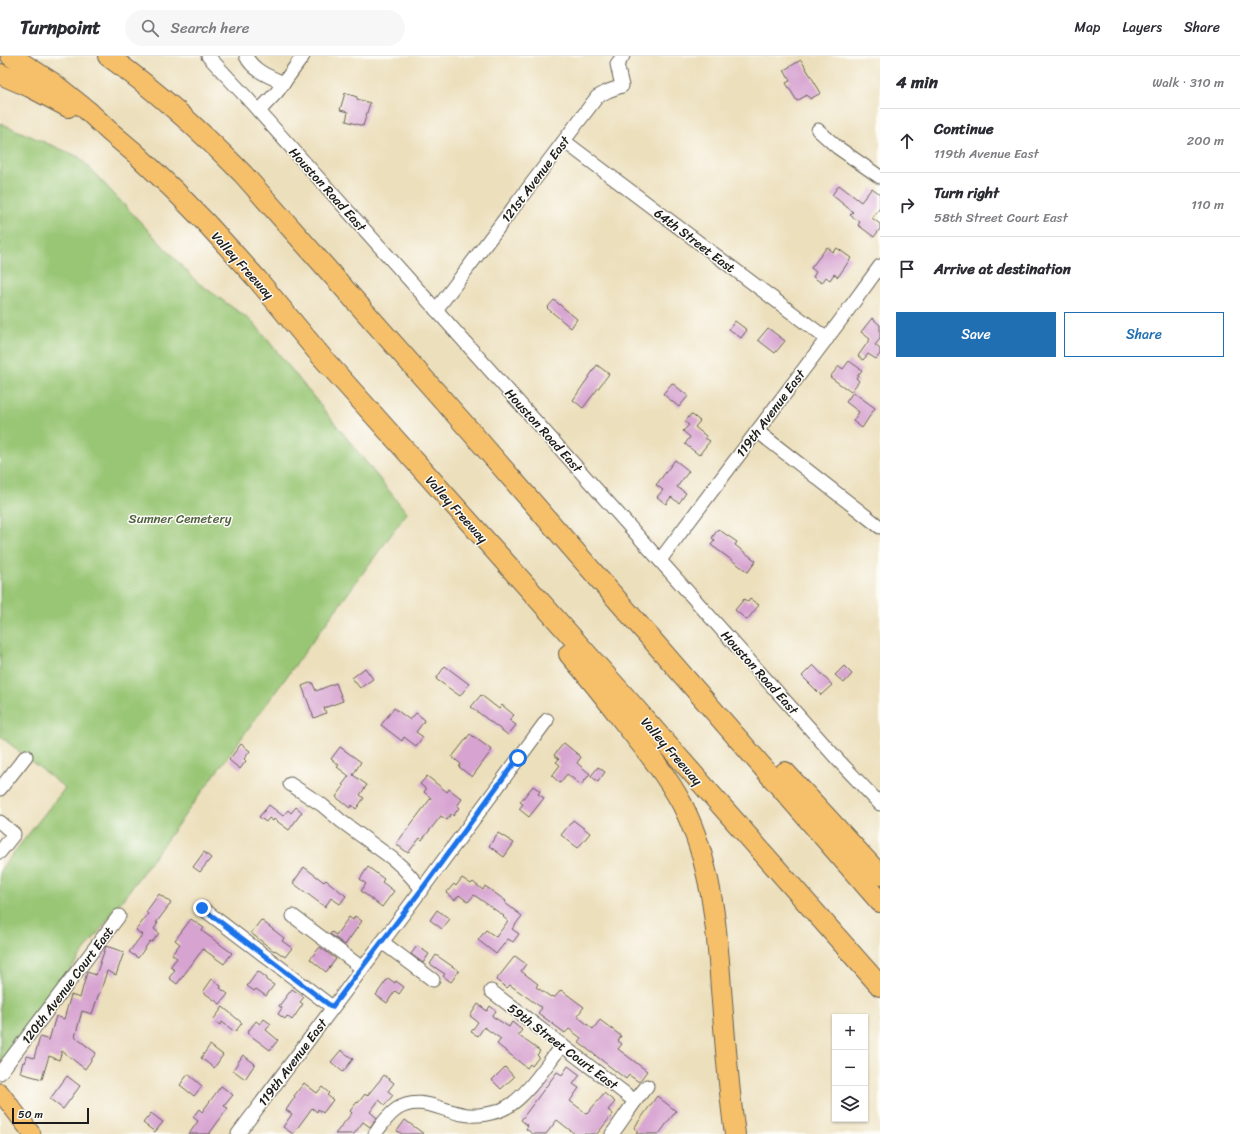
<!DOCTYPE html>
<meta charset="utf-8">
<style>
:root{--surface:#fff;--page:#f7f7f7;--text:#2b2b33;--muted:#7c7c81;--line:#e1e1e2;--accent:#1f6fb2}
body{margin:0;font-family:Sriracha,sans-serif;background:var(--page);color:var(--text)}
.controls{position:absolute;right:12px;bottom:12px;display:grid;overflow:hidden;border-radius:0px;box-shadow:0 1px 3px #0004}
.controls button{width:36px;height:36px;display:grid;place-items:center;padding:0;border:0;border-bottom:1px solid var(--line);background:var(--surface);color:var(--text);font:20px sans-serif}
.scale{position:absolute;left:12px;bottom:10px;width:77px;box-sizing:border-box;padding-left:4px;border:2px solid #1c1c1c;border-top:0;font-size:11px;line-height:14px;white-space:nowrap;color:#1c1c1c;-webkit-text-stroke:3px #fdfcf7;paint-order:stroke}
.stop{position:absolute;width:12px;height:12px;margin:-9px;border:3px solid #1a73e8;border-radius:50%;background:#fff}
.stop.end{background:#1a73e8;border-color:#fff;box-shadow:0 1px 4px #0008}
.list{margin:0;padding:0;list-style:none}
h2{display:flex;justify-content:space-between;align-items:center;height:52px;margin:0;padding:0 16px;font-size:17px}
h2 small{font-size:13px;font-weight:400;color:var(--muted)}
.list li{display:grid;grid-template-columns:26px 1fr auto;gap:12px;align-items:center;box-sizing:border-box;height:64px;padding:0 16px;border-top:1px solid var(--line)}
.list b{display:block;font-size:15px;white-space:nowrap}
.list p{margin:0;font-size:13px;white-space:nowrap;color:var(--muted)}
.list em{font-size:13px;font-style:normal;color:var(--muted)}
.actions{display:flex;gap:8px;padding:12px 16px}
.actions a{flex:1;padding:9px 0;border:1px solid var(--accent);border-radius:0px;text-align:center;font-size:14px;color:var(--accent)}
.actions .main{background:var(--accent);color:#fff}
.icon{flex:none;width:22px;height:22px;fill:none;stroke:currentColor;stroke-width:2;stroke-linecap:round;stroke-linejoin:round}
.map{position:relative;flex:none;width:880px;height:1078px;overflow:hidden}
header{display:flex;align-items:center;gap:24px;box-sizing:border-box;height:56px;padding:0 20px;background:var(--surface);border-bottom:1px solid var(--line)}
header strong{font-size:19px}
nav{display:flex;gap:22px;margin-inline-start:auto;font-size:14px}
.search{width:280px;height:36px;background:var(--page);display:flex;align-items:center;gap:10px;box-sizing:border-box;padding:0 14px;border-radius:22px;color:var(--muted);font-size:15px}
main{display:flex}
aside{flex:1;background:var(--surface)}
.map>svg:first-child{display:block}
</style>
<header>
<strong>Turnpoint</strong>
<div class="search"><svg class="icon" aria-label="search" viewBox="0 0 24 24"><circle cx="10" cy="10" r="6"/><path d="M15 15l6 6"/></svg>Search here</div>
<nav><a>Map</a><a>Layers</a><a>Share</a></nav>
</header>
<main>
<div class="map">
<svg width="880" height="1078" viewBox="0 0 880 1078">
<rect width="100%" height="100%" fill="#fdfcf7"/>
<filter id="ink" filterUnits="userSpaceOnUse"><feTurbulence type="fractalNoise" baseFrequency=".025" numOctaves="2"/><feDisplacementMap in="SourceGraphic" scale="8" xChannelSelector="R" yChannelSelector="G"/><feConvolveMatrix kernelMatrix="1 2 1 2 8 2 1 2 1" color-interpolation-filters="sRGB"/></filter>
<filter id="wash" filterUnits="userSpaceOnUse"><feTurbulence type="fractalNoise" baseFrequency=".012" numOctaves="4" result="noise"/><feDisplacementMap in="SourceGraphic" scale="16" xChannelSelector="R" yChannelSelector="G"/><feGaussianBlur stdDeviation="0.9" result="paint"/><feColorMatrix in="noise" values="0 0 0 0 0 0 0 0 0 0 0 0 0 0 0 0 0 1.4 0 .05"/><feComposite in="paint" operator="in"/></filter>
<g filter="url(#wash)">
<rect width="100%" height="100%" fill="#ecdfbc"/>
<!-- green -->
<path fill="#99c674" stroke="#5a7148" d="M0 67 79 101 197 226 254 267 407 457 115 854 0 1007V814L65 732 0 680Z"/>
<g id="blocks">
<!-- building -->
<g fill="#d7a3d1">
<path d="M801 4 821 37 810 43 807 39 797 45 786 27 790 25 784 14Z"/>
<path d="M345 37 357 41V43L370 47 363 70 346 65 348 56 340 54Z"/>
<path d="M839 129 861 146 872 132 880 138V152L872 162 880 168V173L874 181 858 169 860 166 850 159 853 156 832 139Z"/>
<path d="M827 191 833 196 837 192 851 202 838 221 834 218 830 224 826 221 822 227 813 221 816 216 811 212Z"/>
<path d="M554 244 577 263 571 272 547 252Z"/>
<path d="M872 262 880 269V283L875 289 880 293V298L876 303 868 298 863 304 858 300 870 283 861 276Z"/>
<path d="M735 265 747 274 741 282 729 273Z"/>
<path d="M768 272 785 285 775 297 758 284Z"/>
<path d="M849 305 862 314 856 322 859 325 851 336 830 321 839 310 843 313Z"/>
<path d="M597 309 609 318 583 352 573 344Z"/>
<path d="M672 327 688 340 679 351 663 338Z"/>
<path d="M853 336 875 352 862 372 853 365 859 356 846 346Z"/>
<path d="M691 358 700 365 695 371 706 380 705 382 710 385 699 399 685 388 690 381 683 375 689 369 685 366Z"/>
<path d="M675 404 689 415 677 431 686 437 679 447 671 441 666 448 657 441 663 434 656 429Z"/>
<path d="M718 473 737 486 735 489 756 505 748 516 711 489 715 484 712 482Z"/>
<path d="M744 543 748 546 750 543 759 549 747 564 735 554Z"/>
<path d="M813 609 832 629 821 639 802 620Z"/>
<path d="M445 610 469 628 460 640 436 623Z"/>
<path d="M844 610 852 618 844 627 835 619Z"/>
<path d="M365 612 373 623 360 632 352 622Z"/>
<path d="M312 626 316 635 336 627 343 645 324 652 326 657 314 662 302 630Z"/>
<path d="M481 639 499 653 502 649 514 659 509 664 516 669 508 679 471 651Z"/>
<path d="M394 652 410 664 416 657 425 664 416 676 423 681 416 690 404 681 402 685 381 669Z"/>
<path d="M470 678 492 694 472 721 459 711 461 708 452 701Z"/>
<path d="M564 687 581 701 577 707 590 718 581 729 567 718 560 727 552 720 560 709 556 706 559 703 554 699Z"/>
<path d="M241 688 250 695 244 703 246 705 240 713 229 704Z"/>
<path d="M340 691 361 706 353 719 367 729 360 739 364 742 356 753 352 749 350 752 336 741 344 730 342 729 349 720 337 711 339 709 331 703Z"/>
<path d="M598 711 605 716 598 726 591 720Z"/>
<path d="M427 720 447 736 449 733 462 743 457 750 459 752 453 760 451 758 447 764 441 760 422 784 420 782 408 797 396 788 431 742 424 736 426 733 420 728Z"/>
<path d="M533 730 540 735 538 738 544 742 529 761 519 753 523 748 520 746Z"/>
<path d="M269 749 283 760 288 754 291 757 296 751 302 756 289 774 274 763 273 765 269 762 266 766 259 761Z"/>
<path d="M573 764 590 777 578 792 561 779Z"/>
<path d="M498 777 514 787 504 801 489 790Z"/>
<path d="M204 796 211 802 200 816 193 811Z"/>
<path d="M304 811 324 826 326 824 346 840 340 848 331 842 325 851 293 827Z"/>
<path d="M368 811 384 823 382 826 394 835 382 851 361 835 366 828 360 823Z"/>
<path d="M462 822 471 828 473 826 483 834 485 830 506 845 505 847 522 860 512 873 519 878 513 886 508 883 496 898 478 884 486 874 496 881 508 865 503 861 504 860 474 839 468 846 459 839 455 844 446 837 454 828 456 830Z"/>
<path d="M159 838 171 847 156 867H158L154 873 159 877 152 886 150 885 138 902 129 896 142 879 136 874 148 858 146 856Z"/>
<path d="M437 854 450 863 442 873 430 864Z"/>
<path d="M355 860 362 865 345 889 330 878 332 876 336 879 349 861 353 864Z"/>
<path d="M191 863 204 872 202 875 232 897 224 908 203 893 177 928 169 922 175 914 170 911 177 902 172 898 180 888 175 884Z"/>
<path d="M261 864 284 882 282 885 292 892 285 901 275 894 274 895 251 877Z"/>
<path d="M106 890 124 896 116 919 107 915 100 937H99L92 958 82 955 75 981 96 997 85 1013 62 995 59 1004 49 1000 42 1023 20 1017 23 1006 25 1007 27 1000 34 1002 40 981 49 984 56 960 64 963 71 939 80 942 87 916 96 919Z"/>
<path d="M417 890 429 898 423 907 411 898Z"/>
<path d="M320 891 336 903 326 916 310 903Z"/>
<path d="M436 899 459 915 451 926 443 920 445 918 430 908Z"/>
<path d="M515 900 526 908 521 915 538 928 536 931 551 941 552 940 554 942 561 934 584 951 577 960 593 973 600 964 621 980 618 985 622 988 618 993 647 1015 639 1026 629 1019 626 1023 578 986 581 982 569 973 565 977 538 957 542 952 510 929 507 932 496 924Z"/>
<path d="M258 915 267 922 266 924 274 929 266 940 256 933 254 935 247 930Z"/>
<path d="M388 922 395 927 396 925 404 931 399 938 395 935 387 947 376 939Z"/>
<path d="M212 923 221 930 220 932 228 938 220 948 203 936Z"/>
<path d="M292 933 304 941 300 946 303 948 292 964 287 960 285 963 278 958 282 952 279 950Z"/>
<path d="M478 948 487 955 490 950 496 955 492 960 509 971 512 966 522 974 518 979 540 995 537 999 539 1001 532 1010 530 1008 527 1012 497 988 501 983 484 971 478 980 471 976 478 966 470 960Z"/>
<path d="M223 951 242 967 235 976 222 966 220 969 213 964Z"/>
<path d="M264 963 271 968 266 974 278 984 270 994 247 977 256 965 260 968Z"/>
<path d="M210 989 223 999 214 1012 201 1002Z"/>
<path d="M341 994 353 1003 343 1016 331 1006Z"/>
<path d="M243 999 255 1008 245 1023 233 1014Z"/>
<path d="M568 1010 580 1019 573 1028 579 1032 570 1045 587 1058 604 1037 615 1046 608 1054 613 1058 597 1078H575L557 1064 546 1078H533L526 1073 528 1070 521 1064 557 1016 562 1019Z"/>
<path d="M505 1011 514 1021 501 1033 492 1024Z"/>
<path d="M188 1018 202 1030 194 1040 180 1029Z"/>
<path d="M384 1019 394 1027 388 1035 393 1039 385 1049 379 1044 370 1056 377 1062 370 1071 363 1066 354 1078H335L352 1057 350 1055 357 1046 358 1047 365 1038 367 1040Z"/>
<path d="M67 1020 80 1030 63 1053 50 1043Z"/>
<path d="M304 1027 317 1037 322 1031 329 1037 327 1039 333 1044 323 1057 318 1053 317 1056 312 1052 293 1078 283 1071 292 1058 286 1054 295 1041 294 1040Z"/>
<path d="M221 1030 233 1039 224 1050 228 1052 209 1078H189L198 1065 193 1061 199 1053 202 1056Z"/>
<path d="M657 1040 676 1055 659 1078H636L638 1075 634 1072Z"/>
<path d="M151 1057 163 1066 155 1076 143 1067Z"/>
<path d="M405 1064 424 1078H402L397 1075Z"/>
</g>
</g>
</g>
<g filter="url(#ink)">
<use href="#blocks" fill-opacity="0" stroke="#656054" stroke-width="1"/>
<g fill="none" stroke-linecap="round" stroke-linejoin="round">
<!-- minor casing -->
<g stroke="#656054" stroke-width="15">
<g id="minor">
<path d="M208 0 247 42 838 704 880 748"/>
<path d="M246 0C253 15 270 21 284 27"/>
<path d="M259 55 277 36 303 0"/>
<path d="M818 74 837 91 880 121"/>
<path d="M564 85 827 283"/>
<path d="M436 254 597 41 608 35 622 30 617 8 623 0"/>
<path d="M757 375 880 471"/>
<path d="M660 504 840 265 880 210"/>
<path d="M290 728 322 749 341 765 393 803 403 812 422 833"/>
<path d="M0 733 26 700"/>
<path d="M0 766 14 778 0 796"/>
<path d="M202 852 332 951"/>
<path d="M293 860 362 912"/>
<path d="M382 886 433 924"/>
<path d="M491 935 635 1045"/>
<path d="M0 1017 119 860"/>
<path d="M238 1078 422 833 547 664"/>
<path d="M375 1078C381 1069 388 1059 397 1053 419 1039 440 1054 462 1058 475 1061 495 1058 507 1051 527 1040 547 1008 562 989"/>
<path d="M612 1078C624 1062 634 1045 647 1030"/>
</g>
</g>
<!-- major casing -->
<g stroke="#656054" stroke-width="19">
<path id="major" d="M0 1036 32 1078"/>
</g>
<!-- highway casing -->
<g stroke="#656054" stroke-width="22">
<g id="highway">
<path d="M11 0 53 27 88 55 109 75 135 97 175 135 208 169 257 223 321 300 621 636 880 930"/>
<path d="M108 0C157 35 201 75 243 118L473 378 880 846"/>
<path d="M0 18 30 31 68 51"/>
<path d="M569 598C589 621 608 645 626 669 646 694 667 720 682 748 711 805 717 870 721 933 725 981 728 1030 735 1078"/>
<path d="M785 716 880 819"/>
</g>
</g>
<!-- minor -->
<use href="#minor" stroke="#fff" stroke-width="13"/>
<!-- major -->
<use href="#major" stroke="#f6c06b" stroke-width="17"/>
<!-- highway -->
<use href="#highway" stroke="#f6c06b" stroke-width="20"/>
</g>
</g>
<g fill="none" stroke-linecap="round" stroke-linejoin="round" filter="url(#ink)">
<!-- route -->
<path stroke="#1a73e8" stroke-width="5" d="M202 852 332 951 422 833 518 702"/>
</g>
<g text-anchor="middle" stroke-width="3" stroke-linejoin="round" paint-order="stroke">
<!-- street labels -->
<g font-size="13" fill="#1c1c1c" stroke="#fdfcf7">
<text transform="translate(535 123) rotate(-53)" y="5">121st Avenue East</text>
<text transform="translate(328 133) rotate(48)" y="5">Houston Road East</text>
<text transform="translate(695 184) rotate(37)" y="5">64th Street East</text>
<text transform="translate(243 209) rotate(48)" y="5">Valley Freeway</text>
<text transform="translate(770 357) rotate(-53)" y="5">119th Avenue East</text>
<text transform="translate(544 374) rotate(48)" y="5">Houston Road East</text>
<text transform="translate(457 453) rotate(48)" y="5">Valley Freeway</text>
<text transform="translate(760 616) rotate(48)" y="5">Houston Road East</text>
<text transform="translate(672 695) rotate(49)" y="5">Valley Freeway</text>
<text transform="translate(67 929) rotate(-53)" y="5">120th Avenue Court East</text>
<text transform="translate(563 990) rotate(37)" y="5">59th Street Court East</text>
<text transform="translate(292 1006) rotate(-53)" y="5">119th Avenue East</text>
</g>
<!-- park labels -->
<g font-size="13" fill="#4e603f" stroke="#fdfcf7">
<text x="180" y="467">Sumner Cemetery</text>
</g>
</g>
</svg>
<div class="controls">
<button>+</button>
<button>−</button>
<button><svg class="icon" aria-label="layers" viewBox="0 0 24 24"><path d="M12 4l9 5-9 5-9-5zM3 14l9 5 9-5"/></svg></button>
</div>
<div class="scale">50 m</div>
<div class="stop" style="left:518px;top:702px"></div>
<div class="stop end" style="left:202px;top:852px"></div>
</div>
<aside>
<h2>4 min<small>Walk · 310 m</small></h2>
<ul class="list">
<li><svg class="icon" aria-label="ahead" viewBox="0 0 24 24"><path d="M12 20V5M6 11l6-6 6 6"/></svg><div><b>Continue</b><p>119th Avenue East</p></div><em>200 m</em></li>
<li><svg class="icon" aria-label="right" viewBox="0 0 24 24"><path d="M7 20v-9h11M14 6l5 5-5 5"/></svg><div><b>Turn right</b><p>58th Street Court East</p></div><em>110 m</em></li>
<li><svg class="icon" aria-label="arrive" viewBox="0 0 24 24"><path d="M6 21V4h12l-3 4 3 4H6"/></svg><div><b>Arrive at destination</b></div></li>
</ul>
<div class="actions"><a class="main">Save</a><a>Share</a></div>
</aside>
</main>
